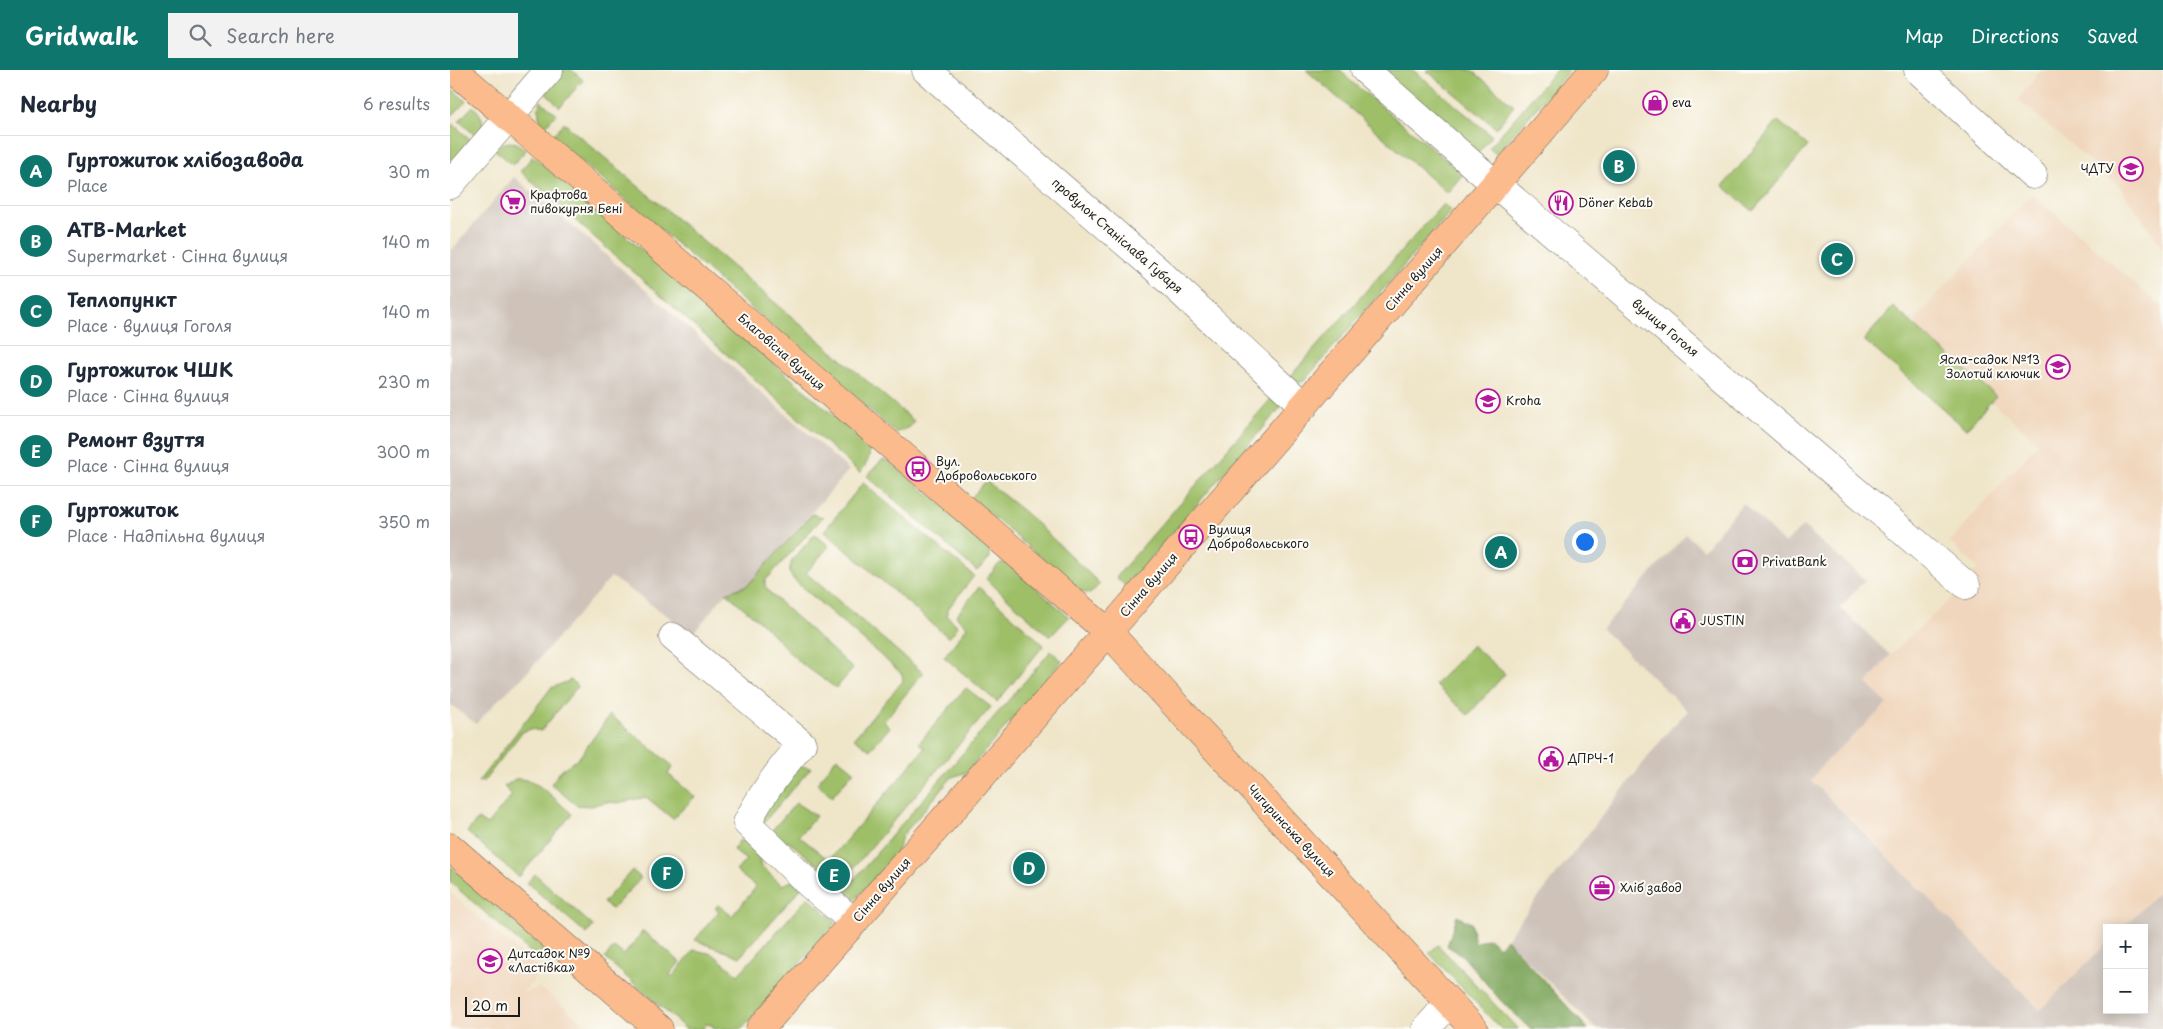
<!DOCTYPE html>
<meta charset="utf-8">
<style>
:root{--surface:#fff;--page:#f2f2f3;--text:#1f2937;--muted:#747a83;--line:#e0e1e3;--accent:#0f766e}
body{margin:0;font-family:"Playpen Sans",sans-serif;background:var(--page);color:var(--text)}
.controls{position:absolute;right:15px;bottom:15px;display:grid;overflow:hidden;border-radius:0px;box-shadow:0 2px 12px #0003}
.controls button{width:45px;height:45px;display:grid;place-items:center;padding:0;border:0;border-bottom:1px solid var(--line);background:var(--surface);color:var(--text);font:25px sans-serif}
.scale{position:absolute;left:15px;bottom:12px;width:55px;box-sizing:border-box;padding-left:5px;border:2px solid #1c1c1c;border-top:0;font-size:14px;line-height:18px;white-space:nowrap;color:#1c1c1c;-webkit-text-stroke:4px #fdfcf7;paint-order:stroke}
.you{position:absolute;left:1134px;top:471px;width:18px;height:18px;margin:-12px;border:4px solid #fff;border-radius:50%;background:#1a73e8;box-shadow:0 0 0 8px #1a73e833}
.badge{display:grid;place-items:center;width:32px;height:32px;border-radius:50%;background:var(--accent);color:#fff;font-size:16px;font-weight:700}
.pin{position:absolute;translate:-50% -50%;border:2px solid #fff;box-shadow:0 1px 5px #0006}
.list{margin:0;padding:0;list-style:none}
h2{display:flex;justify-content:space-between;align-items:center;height:65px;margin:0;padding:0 20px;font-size:21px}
h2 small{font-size:16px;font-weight:400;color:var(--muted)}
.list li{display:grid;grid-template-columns:32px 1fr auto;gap:15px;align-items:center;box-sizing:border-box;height:70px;padding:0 20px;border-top:1px solid var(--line)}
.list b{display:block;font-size:19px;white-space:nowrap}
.list p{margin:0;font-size:16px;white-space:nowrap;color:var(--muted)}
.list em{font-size:16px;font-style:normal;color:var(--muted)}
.icon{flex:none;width:28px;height:28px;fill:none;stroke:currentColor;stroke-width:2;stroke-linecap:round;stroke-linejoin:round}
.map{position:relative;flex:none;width:1713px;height:959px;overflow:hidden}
header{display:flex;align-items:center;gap:30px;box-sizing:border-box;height:70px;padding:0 25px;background:var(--accent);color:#fff}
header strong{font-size:24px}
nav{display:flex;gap:28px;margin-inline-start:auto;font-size:18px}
.search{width:350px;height:45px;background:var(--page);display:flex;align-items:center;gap:12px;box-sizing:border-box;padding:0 18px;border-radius:0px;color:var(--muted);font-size:19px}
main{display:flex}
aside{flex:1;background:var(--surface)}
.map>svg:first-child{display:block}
</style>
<header>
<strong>Gridwalk</strong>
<div class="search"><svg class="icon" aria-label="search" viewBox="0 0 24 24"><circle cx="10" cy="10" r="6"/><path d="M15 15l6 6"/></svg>Search here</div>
<nav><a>Map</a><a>Directions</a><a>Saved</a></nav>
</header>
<main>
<aside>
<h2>Nearby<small>6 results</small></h2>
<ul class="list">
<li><span class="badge">A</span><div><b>Гуртожиток хлібозавода</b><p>Place</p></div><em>30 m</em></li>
<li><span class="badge">B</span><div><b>ATB-Market</b><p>Supermarket · Сінна вулиця</p></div><em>140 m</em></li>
<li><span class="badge">C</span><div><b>Теплопункт</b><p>Place · вулиця Гоголя</p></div><em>140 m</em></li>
<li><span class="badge">D</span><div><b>Гуртожиток ЧШК</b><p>Place · Сінна вулиця</p></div><em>230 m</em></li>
<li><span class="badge">E</span><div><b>Ремонт взуття</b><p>Place · Сінна вулиця</p></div><em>300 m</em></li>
<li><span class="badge">F</span><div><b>Гуртожиток</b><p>Place · Надпільна вулиця</p></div><em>350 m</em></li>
</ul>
</aside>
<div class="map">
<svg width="1713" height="959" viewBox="0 0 1713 959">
<rect width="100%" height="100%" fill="#fdfcf7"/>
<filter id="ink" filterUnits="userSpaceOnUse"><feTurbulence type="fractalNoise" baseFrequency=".02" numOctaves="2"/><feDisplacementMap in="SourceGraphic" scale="10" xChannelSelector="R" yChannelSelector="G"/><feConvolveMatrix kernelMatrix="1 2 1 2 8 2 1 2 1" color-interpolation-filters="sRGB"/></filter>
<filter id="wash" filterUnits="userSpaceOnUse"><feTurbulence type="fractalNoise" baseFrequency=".0096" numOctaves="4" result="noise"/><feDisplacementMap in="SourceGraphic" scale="20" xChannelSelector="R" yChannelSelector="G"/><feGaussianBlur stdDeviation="1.12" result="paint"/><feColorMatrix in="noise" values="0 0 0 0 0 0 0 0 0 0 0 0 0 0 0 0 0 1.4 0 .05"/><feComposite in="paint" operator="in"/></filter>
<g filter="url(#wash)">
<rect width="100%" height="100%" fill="#efe5c9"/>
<!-- built -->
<g fill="#f0d6bc">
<path d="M1592 0H1713V178L1670 117 1568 29Z"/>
<path d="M1582 124 1713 238V818L1672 858H1657V873L1590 940 1361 709 1374 693 1437 634 1417 613 1440 585 1516 515 1528 498 1500 472 1588 373 1463 259 1466 247Z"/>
<path d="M0 823 88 898 82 913 71 924 88 918 98 923 140 959H0Z"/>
</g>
<!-- industrial -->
<g fill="#cec2b9">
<path d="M64 107 141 172 399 400 298 515 276 523 241 566 222 549 161 507 72 608 48 630 26 654 0 634V182Z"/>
<path d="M1293 433 1335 474 1353 456 1415 510 1390 538 1440 585 1417 613 1437 634 1374 693 1361 710 1590 940 1657 873V940H1694V858H1672L1713 818V959H1146L1056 869 1220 659 1238 641 1152 559 1236 464 1253 480Z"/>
</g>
<!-- green -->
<g fill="#9ebf68" stroke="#5d6e42">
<path d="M113 0H122L133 10 110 37 95 23Z"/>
<path d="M856 0H891L898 9 1013 104 997 123Z"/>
<path d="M925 0H963L1042 66 1027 84Z"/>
<path d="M976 0H1022L1064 36 1046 58Z"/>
<path d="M1106 0H1120L1046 84 1039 78Z"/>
<path d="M0 17 16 31 3 45 0 43Z"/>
<path d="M91 31 106 44 94 58C88 48 87 42 91 31Z"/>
<path d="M23 36C33 46 37 55 27 67L9 51Z"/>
<path d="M1328 51 1358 76 1303 141 1273 116Z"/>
<path d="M114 53 464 351 460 357 446 363 102 66Z"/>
<path d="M3 54 23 72 0 99V57Z"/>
<path d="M59 72 67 73 76 80 63 95 45 80 51 74Z"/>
<path d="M83 86 419 376C421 388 417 393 410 403L70 101Z"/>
<path d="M993 134 1001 141 854 311 845 314 836 311Z"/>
<path d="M1443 237 1546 326 1516 359 1414 270Z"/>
<path d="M826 323 832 330 830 338 676 517 666 507Z"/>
<path d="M434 390 440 392 539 475 540 488 527 501 417 406 430 392Z"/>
<path d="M536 411 577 444 650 514 640 524 630 521 521 428Z"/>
<path d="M413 413 524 506 497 540V546L506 554 507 558 499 568 374 461Z"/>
<path d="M362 444 373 447 315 511V516L321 524 403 599 386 618 348 591 315 556 276 523 298 515Z"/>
<path d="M365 464 379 476 356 503 473 603 434 651 440 657 420 680 404 668 453 611 452 604 344 510 339 502 342 490Z"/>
<path d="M550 493H558L619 547 600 567 536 509Z"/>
<path d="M529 517 594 575 547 632 494 587 517 557 506 546Z"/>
<path d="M1022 575 1055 604 1018 645 985 615Z"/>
<path d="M601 581 612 591 517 702 502 707 452 766 447 782 405 830 396 833 388 828Z"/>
<path d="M121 610 128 616 91 661 81 659 72 662 34 711 28 712 101 618Z"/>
<path d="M516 618 541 637 399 803 380 789 475 678 469 673Z"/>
<path d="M160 645 223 696 218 704 245 727 223 749 196 727 168 733 156 732 141 736 126 735 101 714 111 700 128 689Z"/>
<path d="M387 687 404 701 382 727 367 714Z"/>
<path d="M346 695 361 698 312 754 304 747Z"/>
<path d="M65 709C87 707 106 731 122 744L69 807 17 762 28 749 37 755 62 725 54 717Z"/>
<path d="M346 733 366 746 349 766 395 803 377 824 365 813 369 796 339 772 325 777 321 768 323 759Z"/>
<path d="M295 770 310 777V795L332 815 347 809 353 816 290 887 245 870 269 841 265 838 268 835 282 846 306 817 286 801 296 790 283 780 289 771Z"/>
<path d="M0 796 92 876V892L0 812Z"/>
<path d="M182 800 191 808 162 839 153 833Z"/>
<path d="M85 804 143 856 137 864 77 813Z"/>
<path d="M358 827 386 852 292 959H264L262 955 255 954 253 959H236L155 888 164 877 174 885 193 861 230 892 220 904 222 907 244 880 263 884 288 905Z"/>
<path d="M988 875 1067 958 1068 959H1051L979 883Z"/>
</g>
<!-- forest -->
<path fill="#7ea65c" stroke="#4d613c" d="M1007 846 1021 853 1025 873 1039 868 1049 877 1056 869 1138 959H1081L1051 931 1012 885 997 876Z"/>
</g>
<g filter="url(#ink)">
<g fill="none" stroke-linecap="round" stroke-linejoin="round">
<!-- minor casing -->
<g stroke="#666259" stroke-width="29">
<g id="minor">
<path d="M476 0 706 199 854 336"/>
<path d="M915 0 1022 94 1516 515"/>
<path d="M1468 0 1583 105"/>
<path d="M0 115 99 0"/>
<path d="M223 567 352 674C331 698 311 724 297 753L358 813 404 852"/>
<path d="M976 959 999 933"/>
</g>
</g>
<!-- major casing -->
<g stroke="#666259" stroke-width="29">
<g id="major">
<path d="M4 0 658 562 1024 959"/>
<path d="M0 777 209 959"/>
<path d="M310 959 658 562 1144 0"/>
</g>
</g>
<!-- minor -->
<use href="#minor" stroke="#fff" stroke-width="28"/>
<!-- major -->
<use href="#major" stroke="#fbbb8d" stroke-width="28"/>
</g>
</g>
<!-- icons -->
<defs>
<g id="shop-ring" transform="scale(1.25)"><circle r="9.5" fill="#fdfcf7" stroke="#b5179e" stroke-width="1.5"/><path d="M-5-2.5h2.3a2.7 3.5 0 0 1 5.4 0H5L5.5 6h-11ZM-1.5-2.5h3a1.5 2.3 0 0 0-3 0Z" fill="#b5179e"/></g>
<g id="university-ring" transform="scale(1.25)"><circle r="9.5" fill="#fdfcf7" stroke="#b5179e" stroke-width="1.5"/><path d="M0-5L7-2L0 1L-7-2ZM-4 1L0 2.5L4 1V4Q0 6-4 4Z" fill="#b5179e"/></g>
<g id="supermarket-ring" transform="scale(1.25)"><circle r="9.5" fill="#fdfcf7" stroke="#b5179e" stroke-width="1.5"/><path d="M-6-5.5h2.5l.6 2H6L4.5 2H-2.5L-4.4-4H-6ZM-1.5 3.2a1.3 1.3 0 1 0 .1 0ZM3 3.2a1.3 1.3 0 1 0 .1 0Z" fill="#b5179e"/></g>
<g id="restaurant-ring" transform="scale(1.25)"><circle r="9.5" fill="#fdfcf7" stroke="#b5179e" stroke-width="1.5"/><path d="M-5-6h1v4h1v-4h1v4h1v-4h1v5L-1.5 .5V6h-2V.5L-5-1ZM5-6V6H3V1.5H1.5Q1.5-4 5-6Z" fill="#b5179e"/></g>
<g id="school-ring" transform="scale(1.25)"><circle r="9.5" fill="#fdfcf7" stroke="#b5179e" stroke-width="1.5"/><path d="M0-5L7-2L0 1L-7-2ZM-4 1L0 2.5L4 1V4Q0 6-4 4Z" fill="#b5179e"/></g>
<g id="bus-ring" transform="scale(1.25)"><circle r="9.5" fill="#fdfcf7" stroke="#b5179e" stroke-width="1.5"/><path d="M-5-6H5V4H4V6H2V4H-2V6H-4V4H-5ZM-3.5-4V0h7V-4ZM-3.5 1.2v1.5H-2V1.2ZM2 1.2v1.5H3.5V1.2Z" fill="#b5179e"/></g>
<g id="bank-ring" transform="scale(1.25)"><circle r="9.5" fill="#fdfcf7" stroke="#b5179e" stroke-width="1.5"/><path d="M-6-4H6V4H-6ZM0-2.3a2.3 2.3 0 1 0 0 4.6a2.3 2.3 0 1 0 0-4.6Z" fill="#b5179e"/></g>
<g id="civic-ring" transform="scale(1.25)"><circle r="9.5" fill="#fdfcf7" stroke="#b5179e" stroke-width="1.5"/><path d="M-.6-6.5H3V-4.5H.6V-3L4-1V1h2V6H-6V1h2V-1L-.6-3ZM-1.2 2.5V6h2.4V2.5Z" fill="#b5179e"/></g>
<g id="office-ring" transform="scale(1.25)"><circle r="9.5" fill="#fdfcf7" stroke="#b5179e" stroke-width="1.5"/><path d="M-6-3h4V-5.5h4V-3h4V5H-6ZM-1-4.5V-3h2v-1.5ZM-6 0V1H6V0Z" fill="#b5179e"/></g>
</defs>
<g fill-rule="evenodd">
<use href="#shop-ring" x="1205" y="33"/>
<use href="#university-ring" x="1681" y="99"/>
<use href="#supermarket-ring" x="63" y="132"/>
<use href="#restaurant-ring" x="1111" y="133"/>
<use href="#school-ring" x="1608" y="297"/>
<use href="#school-ring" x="1038" y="331"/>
<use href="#bus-ring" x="468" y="399"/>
<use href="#bus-ring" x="741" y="467"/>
<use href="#bank-ring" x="1295" y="492"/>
<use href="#civic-ring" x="1233" y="551"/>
<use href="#civic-ring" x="1101" y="689"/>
<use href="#office-ring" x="1152" y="818"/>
<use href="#school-ring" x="40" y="891"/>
</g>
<g text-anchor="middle" stroke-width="4" stroke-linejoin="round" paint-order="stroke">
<!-- poi labels -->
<g font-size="12" fill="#1c1c1c" stroke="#fdfcf7" text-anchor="start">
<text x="1222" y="37">eva</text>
<text x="1664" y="103" text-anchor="end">ЧДТУ</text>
<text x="80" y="129">Крафтова<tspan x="80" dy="14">пивокурня Бені</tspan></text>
<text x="1128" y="137">Döner Kebab</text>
<text x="1590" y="294" text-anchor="end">Ясла-садок №13<tspan x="1590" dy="14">Золотий ключик</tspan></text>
<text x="1056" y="335">Kroha</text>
<text x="486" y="396">Вул.<tspan x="486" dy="14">Добровольського</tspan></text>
<text x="758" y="464">Вулиця<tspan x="758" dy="14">Добровольського</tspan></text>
<text x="1312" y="496">PrivatBank</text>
<text x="1250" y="555">JUSTIN</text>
<text x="1118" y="693">ДПРЧ-1</text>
<text x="1170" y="822">Хліб завод</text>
<text x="58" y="888">Дитсадок №9<tspan x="58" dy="14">«Ластівка»</tspan></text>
</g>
<!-- street labels -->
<g font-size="12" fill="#1c1c1c" stroke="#fdfcf7">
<text transform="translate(667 166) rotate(41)" y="4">провулок Станіслава Губаря</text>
<text transform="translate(964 209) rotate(-49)" y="4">Сінна вулиця</text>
<text transform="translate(1215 258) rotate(40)" y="4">вулиця Гоголя</text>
<text transform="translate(331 282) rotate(41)" y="4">Благовісна вулиця</text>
<text transform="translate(699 515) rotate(-49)" y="4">Сінна вулиця</text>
<text transform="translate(841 761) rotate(47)" y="4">Чигиринська вулиця</text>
<text transform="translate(432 820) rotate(-49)" y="4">Сінна вулиця</text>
</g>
</g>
</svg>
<div class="controls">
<button>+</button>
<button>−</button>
</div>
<div class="scale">20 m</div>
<div class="you"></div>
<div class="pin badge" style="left:1051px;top:482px">A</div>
<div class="pin badge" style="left:1169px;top:96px">B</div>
<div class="pin badge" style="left:1387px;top:189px">C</div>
<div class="pin badge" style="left:579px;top:798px">D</div>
<div class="pin badge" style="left:384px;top:805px">E</div>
<div class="pin badge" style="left:217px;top:803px">F</div>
</div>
</main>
